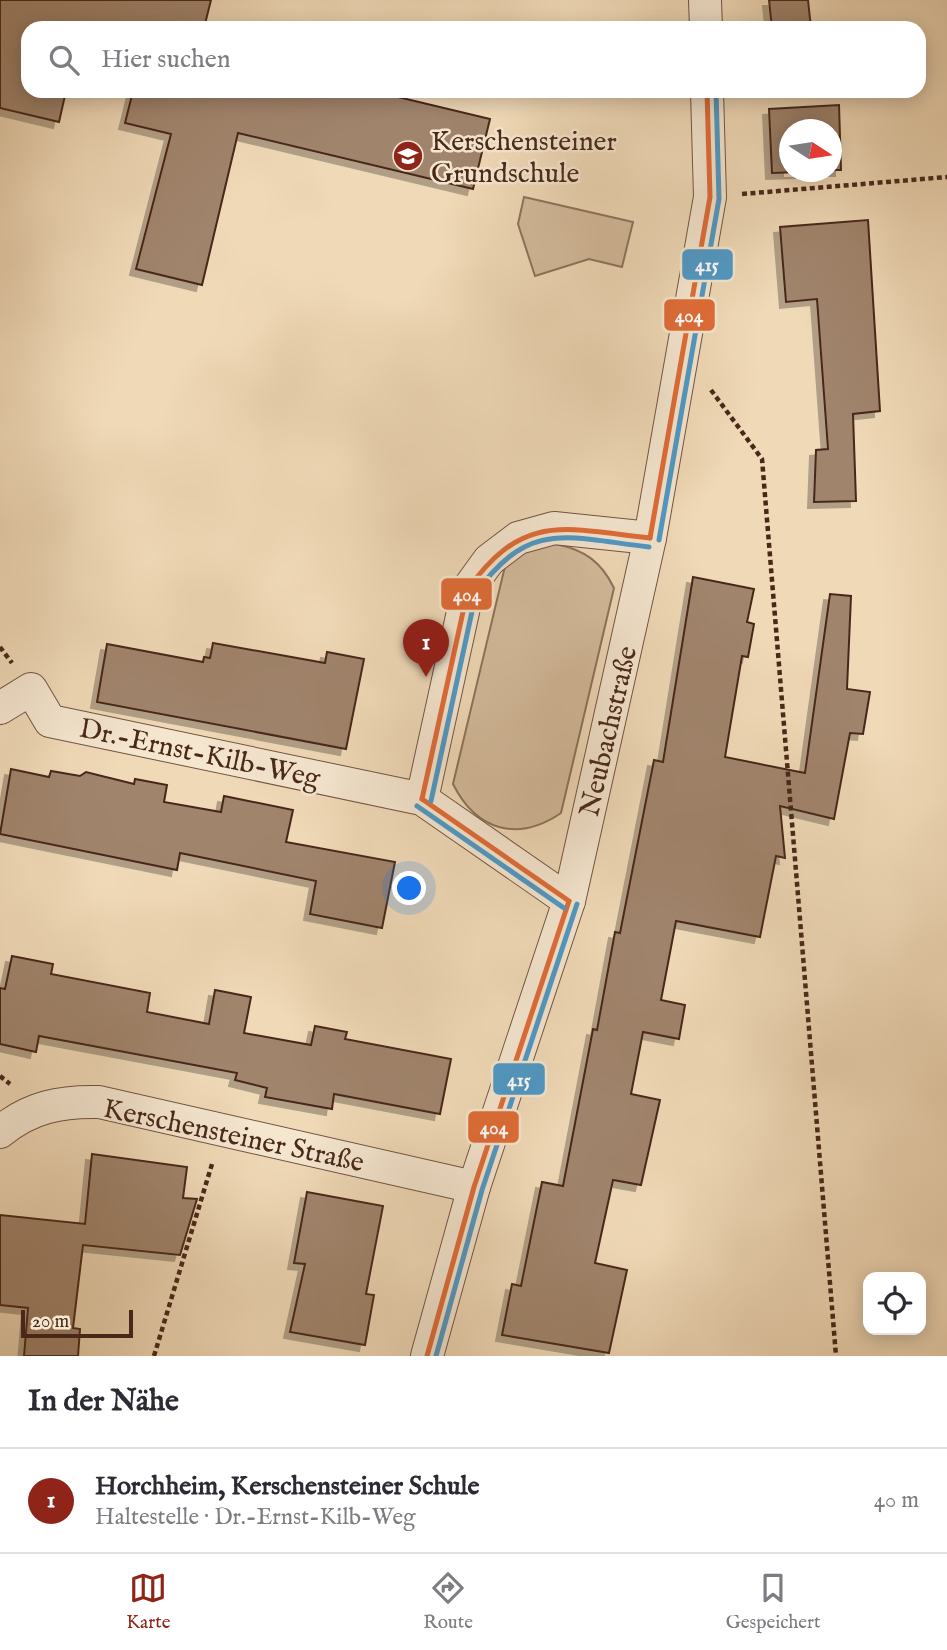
<!DOCTYPE html>
<html lang="de">
<meta charset="utf-8">
<style>
:root{--surface:#fff;--page:#f7f7f7;--text:#2b2b33;--muted:#7c7c81;--line:#e1e1e2;--accent:#8f2418}
body{margin:0;font-family:"IM FELL English",serif;background:var(--page);color:var(--text)}
.controls{position:absolute;right:21px;bottom:21px;display:grid;overflow:hidden;border-radius:14px;box-shadow:0 4px 18px #0003}
.controls button{width:63px;height:63px;display:grid;place-items:center;padding:0;border:0;border-bottom:2px solid var(--line);background:var(--surface);color:var(--text);font:35px sans-serif}
.compass{position:absolute;left:779px;top:119px;width:63px;height:63px;border-radius:50%;background:var(--surface);box-shadow:0 4px 18px #0003;rotate:102deg}
.scale{position:absolute;left:21px;bottom:18px;width:112px;box-sizing:border-box;padding-left:7px;border:4px solid #49281a;border-top:0;font-size:19px;line-height:24px;white-space:nowrap;color:#49281a;-webkit-text-stroke:5px #f5e6d0;paint-order:stroke}
.you{position:absolute;left:410px;top:889px;width:24px;height:24px;margin:-18px;border:5px solid #fff;border-radius:50%;background:#1a73e8;box-shadow:0 0 0 10px #1a73e833}
.badge{display:grid;place-items:center;width:46px;height:46px;border-radius:50%;background:var(--accent);color:#fff;font-size:23px;font-weight:700}
.pin{position:absolute;translate:-50% -58px;filter:drop-shadow(0 2px 4px #0008)}
.pin::after{content:'';position:absolute;top:37px;width:24px;height:21px;background:inherit;clip-path:polygon(0 0,100% 0,50% 100%)}
.list{margin:0;padding:0;list-style:none}
h2{display:flex;justify-content:space-between;align-items:center;height:91px;margin:0;padding:0 28px;font-size:30px}
h2 small{font-size:23px;font-weight:400;color:var(--muted)}
.list li{display:grid;grid-template-columns:46px 1fr auto;gap:21px;align-items:center;box-sizing:border-box;height:105px;padding:0 28px;border-top:2px solid var(--line)}
.list b{display:block;font-size:26px;white-space:nowrap}
.list p{margin:0;font-size:23px;white-space:nowrap;color:var(--muted)}
.list em{font-size:23px;font-style:normal;color:var(--muted)}
.icon{flex:none;width:38px;height:38px;fill:none;stroke:currentColor;stroke-width:2;stroke-linecap:round;stroke-linejoin:round}
.map{position:relative;flex:none;width:947px;height:1356px;overflow:hidden}
.search{position:absolute;background:var(--surface);box-shadow:0 4px 18px #0003;left:21px;right:21px;top:21px;height:77px;display:flex;align-items:center;gap:18px;box-sizing:border-box;padding:0 24px;border-radius:21px;color:var(--muted);font-size:26px}
.sheet{height:196px;background:var(--surface)}
nav{display:flex;justify-content:space-around;align-items:center;box-sizing:border-box;height:98px;border-top:2px solid var(--line);background:var(--surface);font-size:19px;color:var(--muted)}
nav a{display:grid;justify-items:center;gap:4px}
nav .on{color:var(--accent)}
.map>svg:first-child{display:block}
</style>
<div class="map">
<svg width="947" height="1356" viewBox="0 0 947 1356">
<defs>
<filter id="shadow"><feDropShadow dx="-6" dy="6" stdDeviation="0" flood-color="#0004"/></filter>
</defs>
<rect width="100%" height="100%" fill="#f0d9b7"/>
<filter id="stains"><feTurbulence type="fractalNoise" baseFrequency=".00286" numOctaves="4"/><feColorMatrix values="0 0 0 0 .2 0 0 0 0 .09 0 0 0 0 .02 0 0 0 .5 -.17"/></filter>
<radialGradient id="worn" r=".72"><stop offset=".6" stop-color="#630" stop-opacity="0"/><stop offset="1" stop-color="#630" stop-opacity=".3"/></radialGradient>
<!-- green -->
<g fill="#d4bb9c" stroke="#8e725b" stroke-width="2">
<path d="M524 197 633 222 622 267 589 259 535 276 518 224Z"/>
<path d="M556 544C584 550 601 561 614 588L561 813C517 843 476 830 453 784L506 562 521 551Z"/>
</g>
<!-- building -->
<g fill="#a0846c" stroke="#49281a" stroke-width="2" filter="url(#shadow)">
<path d="M0 0H211L204 28H28V91H66L59 122 0 108Z"/>
<path d="M769 0H808L811 28H772Z"/>
<path d="M133 91H373L490 119 473 189 238 133 202 285 136 269 171 134 125 123Z"/>
<path d="M839 105 841 170H831V130H789V172H802L772 173 769 109Z"/>
<path d="M868 220 880 411 853 414 856 501 814 502 816 450 828 449 817 299 786 302 780 227Z"/>
<path d="M693 577 754 589 747 622 754 624 748 657 742 656 725 757 805 773 830 594 851 596 847 689 870 692 863 734 850 733 834 819 780 806 785 858 776 856 760 937 676 921 661 1000 685 1005 679 1039 643 1032 631 1094 660 1100 641 1185 613 1180 595 1263 627 1270 609 1353 502 1335 512 1284 521 1286 542 1182 563 1186 593 1029 597 1030 615 932 620 933 654 760 663 762Z"/>
<path d="M213 643 325 663 327 652 364 659 346 749 97 702 107 644 203 662 204 657 210 658Z"/>
<path d="M11 769 49 777 51 771 80 776 86 772 134 784 135 779 167 785 164 802 221 812 224 796 293 810 286 842 395 862 382 928 310 914 316 881 180 853 177 870 0 834Z"/>
<path d="M12 956 53 964 51 974 150 993 147 1012 209 1024 215 990 251 997 244 1033 311 1045 315 1026 347 1032 345 1039 451 1059 440 1114 334 1094 332 1109 265 1097 267 1088 235 1080 237 1073 39 1036 36 1052 0 1044V988L5 989Z"/>
<path d="M92 1154 187 1167 183 1198 197 1199 180 1255 83 1245 73 1328 80 1329 78 1356H24L28 1308 0 1305V1215L85 1224Z"/>
<path d="M307 1192 383 1206 366 1294 374 1295 365 1345 290 1332 305 1264 294 1263Z"/>
</g>
<g fill="none" stroke-linecap="round" stroke-linejoin="round">
<!-- street casing -->
<g stroke="#735441" stroke-width="34">
<g id="street">
<path d="M705 0 706 28"/>
<path d="M0 708 31 689 50 721 422 799 569 901"/>
<path d="M422 799 468 589 489 560 518 538 554 528 650 538"/>
<path d="M0 1132C30 1107 61 1101 99 1102L474 1187"/>
<path d="M427 1356 474 1187 569 901 650 538 710 197 707 91"/>
</g>
</g>
<!-- path -->
<g stroke="#49281a" stroke-width="4.5" stroke-dasharray="5 3.5" stroke-linecap="butt">
<path d="M742 194 947 177"/>
<path d="M711 390 762 459 836 1356"/>
<path d="M0 647 12 663"/>
<path d="M0 1076 10 1084"/>
<path d="M154 1356 212 1164"/>
</g>
<!-- street -->
<use href="#street" stroke="#f5e6d0" stroke-width="32"/>
<!-- bus-1 casing -->
<g stroke="#f5e6d0" stroke-width="10">
<g id="bus-1">
<path d="M650 538 710 197 707 91"/>
<path d="M422 799 468 589C524 511 565 529 650 538"/>
<path d="M422 799 569 901"/>
<path d="M427 1356 474 1187 569 901"/>
</g>
</g>
<!-- bus-2 casing -->
<g stroke="#f5e6d0" stroke-width="10">
<g id="bus-2">
<path d="M659 540 719 199 716 91"/>
<path d="M431 801 476 593C530 518 569 538 649 547"/>
<path d="M417 806 564 908"/>
<path d="M436 1356 482 1190 577 904"/>
</g>
</g>
<!-- bus-1 -->
<use href="#bus-1" stroke="#e06c37" stroke-width="5"/>
<!-- bus-2 -->
<use href="#bus-2" stroke="#4f99c7" stroke-width="5"/>
</g>
<!-- icons -->
<defs>
<g id="school-disc" transform="scale(1.575)"><circle r="9.5" fill="#8f2418" stroke="#f5e6d0"/><path d="M0-5L7-2L0 1L-7-2ZM-4 1L0 2.5L4 1V4Q0 6-4 4Z" fill="#fff"/></g>
</defs>
<g fill-rule="evenodd">
<use href="#school-disc" x="408" y="156"/>
</g>
<g text-anchor="middle" stroke-width="5" stroke-linejoin="round" paint-order="stroke">
<!-- poi labels -->
<g font-size="28" fill="#49281a" stroke="#f5e6d0" text-anchor="start">
<text x="431" y="150">Kerschensteiner<tspan x="431" dy="32">Grundschule</tspan></text>
</g>
<!-- street labels -->
<g font-size="28" fill="#49281a" stroke="#f5e6d0">
<text transform="translate(607 731) rotate(-77)" y="10">Neubachstraße</text>
<text transform="translate(200 752) rotate(12)" y="10">Dr.-Ernst-Kilb-Weg</text>
<text transform="translate(234 1134) rotate(12)" y="10">Kerschensteiner Straße</text>
</g>
</g>
<g stroke="#f5e6d0" stroke-width="2.5">
<rect x="681" y="248" width="53" height="33" rx="7" fill="#4f99c7"/>
<rect x="663" y="298" width="53" height="34" rx="7" fill="#e06c37"/>
<rect x="440" y="577" width="53" height="34" rx="7" fill="#e06c37"/>
<rect x="492" y="1062" width="54" height="34" rx="7" fill="#4f99c7"/>
<rect x="467" y="1110" width="53" height="34" rx="7" fill="#e06c37"/>
</g>
<g font-size="19" text-anchor="middle" font-weight="bold" fill="#fff">
<text x="707" y="271">415</text>
<text x="689" y="322">404</text>
<text x="467" y="601">404</text>
<text x="519" y="1086">415</text>
<text x="494" y="1134">404</text>
</g>
<rect width="100%" height="100%" filter="url(#stains)"/>
<rect width="100%" height="100%" fill="url(#worn)"/>
</svg>
<div class="controls">
<button><svg class="icon" aria-label="locate" viewBox="0 0 24 24"><circle cx="12" cy="12" r="6"/><path d="M12 2v4M12 18v4M2 12h4M18 12h4"/></svg></button>
</div>
<svg class="compass" viewBox="-18 -18 36 36"><path d="M0-13l5 13h-10z" fill="#e53935"/><path d="M0 13l5-13h-10z" fill="#7c7c81"/></svg>
<div class="scale">20 m</div>
<div class="you"></div>
<div class="pin badge" style="left:426px;top:677px">1</div>
<div class="search"><svg class="icon" aria-label="search" viewBox="0 0 24 24"><circle cx="10" cy="10" r="6"/><path d="M15 15l6 6"/></svg>Hier suchen</div>
</div>
<section class="sheet">
<h2>In der Nähe<small></small></h2>
<ul class="list">
<li><span class="badge">1</span><div><b>Horchheim, Kerschensteiner Schule</b><p>Haltestelle · Dr.-Ernst-Kilb-Weg</p></div><em>40 m</em></li>
</ul>
</section>
<nav>
<a class="on"><svg class="icon" aria-label="map" viewBox="0 0 24 24"><path d="M3 6l6-2 6 2 6-2v14l-6 2-6-2-6 2zM9 4v14M15 6v14"/></svg>Karte</a>
<a><svg class="icon" aria-label="directions" viewBox="0 0 24 24"><path d="M12 3l9 9-9 9-9-9zM9 14v-3h6M13 9l2 2-2 2"/></svg>Route</a>
<a><svg class="icon" aria-label="saved" viewBox="0 0 24 24"><path d="M7 4h10v16l-5-4-5 4z"/></svg>Gespeichert</a>
</nav>
